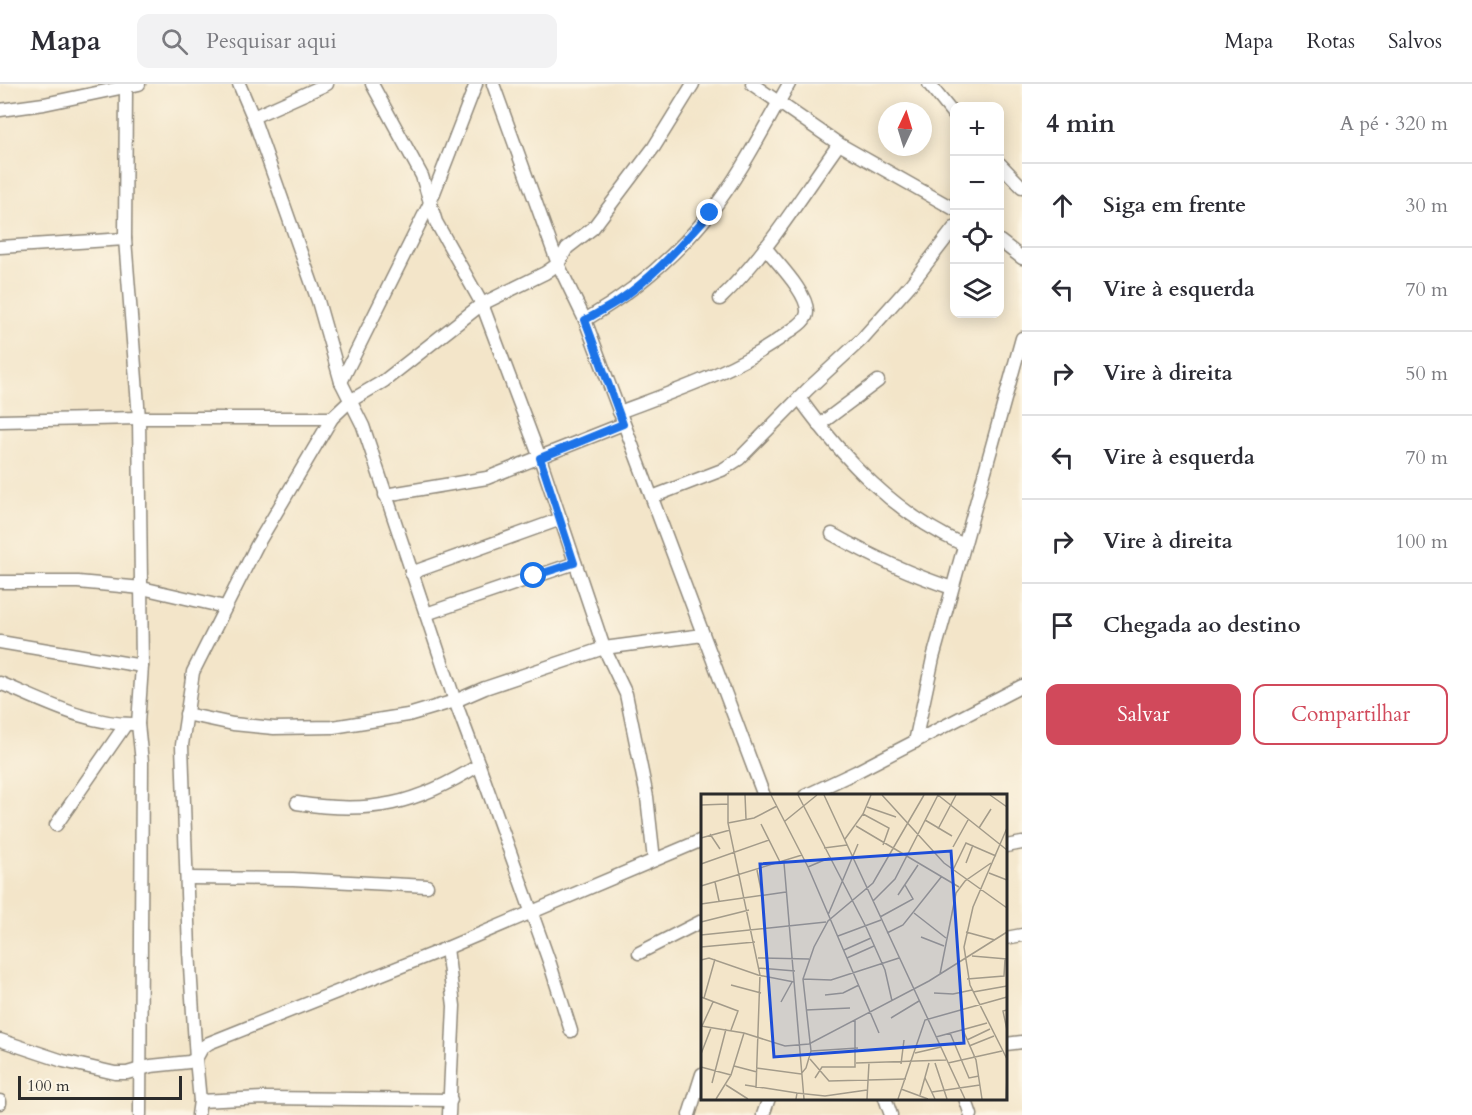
<!DOCTYPE html>
<html lang="pt">
<meta charset="utf-8">
<style>
:root{--surface:#fff;--page:#f2f2f3;--text:#2b2b33;--muted:#7c7c81;--line:#e1e1e2;--accent:#d1495b}
body{margin:0;font-family:Cardo,serif;background:var(--page);color:var(--text)}
.controls{position:absolute;right:18px;top:18px;display:grid;overflow:hidden;border-radius:12px;box-shadow:0 3px 15px #0003}
.controls button{width:54px;height:54px;display:grid;place-items:center;padding:0;border:0;border-bottom:2px solid var(--line);background:var(--surface);color:var(--text);font:30px sans-serif}
.compass{position:absolute;left:878px;top:18px;width:54px;height:54px;border-radius:50%;background:var(--surface);box-shadow:0 3px 15px #0003;rotate:4deg}
.scale{position:absolute;left:18px;bottom:15px;width:164px;box-sizing:border-box;padding-left:6px;border:3px solid #2b2b2b;border-top:0;font-size:16px;line-height:21px;white-space:nowrap;color:#2b2b2b;-webkit-text-stroke:4px #fcf5e5;paint-order:stroke}
.stop{position:absolute;width:18px;height:18px;margin:-14px;border:4px solid #1a73e8;border-radius:50%;background:#fff}
.stop.end{background:#1a73e8;border-color:#fff;box-shadow:0 2px 6px #0008}
.list{margin:0;padding:0;list-style:none}
h2{display:flex;justify-content:space-between;align-items:center;height:78px;margin:0;padding:0 24px;font-size:26px}
h2 small{font-size:20px;font-weight:400;color:var(--muted)}
.list li{display:grid;grid-template-columns:39px 1fr auto;gap:18px;align-items:center;box-sizing:border-box;height:84px;padding:0 24px;border-top:2px solid var(--line)}
.list b{display:block;font-size:22px;white-space:nowrap}
.list em{font-size:20px;font-style:normal;color:var(--muted)}
.actions{display:flex;gap:12px;padding:18px 24px}
.actions a{flex:1;padding:14px 0;border:2px solid var(--accent);border-radius:12px;text-align:center;font-size:21px;color:var(--accent)}
.actions .main{background:var(--accent);color:#fff}
.icon{flex:none;width:33px;height:33px;fill:none;stroke:currentColor;stroke-width:2;stroke-linecap:round;stroke-linejoin:round}
.map{position:relative;flex:none;width:1022px;height:1031px;overflow:hidden}
header{display:flex;align-items:center;gap:36px;box-sizing:border-box;height:84px;padding:0 30px;background:var(--surface);border-bottom:2px solid var(--line)}
header strong{font-size:28px}
nav{display:flex;gap:33px;margin-inline-start:auto;font-size:21px}
.search{width:420px;height:54px;background:var(--page);display:flex;align-items:center;gap:15px;box-sizing:border-box;padding:0 21px;border-radius:12px;color:var(--muted);font-size:22px}
main{display:flex}
aside{flex:1;background:var(--surface)}
.map>svg:first-child{display:block}
</style>
<header>
<strong>Mapa</strong>
<div class="search"><svg class="icon" aria-label="search" viewBox="0 0 24 24"><circle cx="10" cy="10" r="6"/><path d="M15 15l6 6"/></svg>Pesquisar aqui</div>
<nav><a>Mapa</a><a>Rotas</a><a>Salvos</a></nav>
</header>
<main>
<div class="map">
<svg width="1022" height="1031" viewBox="0 0 1022 1031">
<rect width="100%" height="100%" fill="#fcf5e5"/>
<filter id="ink" filterUnits="userSpaceOnUse"><feTurbulence type="fractalNoise" baseFrequency=".0167" numOctaves="2"/><feDisplacementMap in="SourceGraphic" scale="12" xChannelSelector="R" yChannelSelector="G"/><feConvolveMatrix kernelMatrix="1 2 1 2 8 2 1 2 1" color-interpolation-filters="sRGB"/></filter>
<filter id="wash" filterUnits="userSpaceOnUse"><feTurbulence type="fractalNoise" baseFrequency=".008" numOctaves="4" result="noise"/><feDisplacementMap in="SourceGraphic" scale="24" xChannelSelector="R" yChannelSelector="G"/><feGaussianBlur stdDeviation="1.35" result="paint"/><feColorMatrix in="noise" values="0 0 0 0 0 0 0 0 0 0 0 0 0 0 0 0 0 1.4 0 .05"/><feComposite in="paint" operator="in"/></filter>
<g filter="url(#wash)">
<rect width="100%" height="100%" fill="#f3e5c9"/>
</g>
<g filter="url(#ink)">
<g fill="none" stroke-linecap="round" stroke-linejoin="round">
<!-- minor casing -->
<g stroke="#8f887a" stroke-width="15">
<g id="minor">
<path d="M239 0 253 33 318 217 341 298 363 342 455 617 479 681 550 880 571 947"/>
<path d="M372 0 422 92 436 138 482 220 540 374 604 564 626 610 647 713 654 776"/>
<path d="M493 0 558 180 585 236 764 712"/>
<path d="M752 0 839 60 954 125"/>
<path d="M929 0 954 31"/>
<path d="M126 3 125 155 139 334 142 582 138 640 142 678 140 1031"/>
<path d="M0 26 44 20 139 0"/>
<path d="M253 33 327 0"/>
<path d="M1000 80 1022 103"/>
<path d="M1000 157 1022 174"/>
<path d="M0 163 125 155"/>
<path d="M720 215C766 171 802 111 839 60"/>
<path d="M585 236C633 208 675 173 710 129 741 90 764 43 789 0"/>
<path d="M341 298 430 119 476 0"/>
<path d="M800 315C844 376 895 430 964 461"/>
<path d="M619 328C678 306 739 286 789 248 796 243 807 237 807 228 808 209 776 178 765 163"/>
<path d="M0 337 139 334H332"/>
<path d="M819 341 878 297"/>
<path d="M385 411 487 394 623 340"/>
<path d="M652 413 722 386 739 375 808 305 862 255 911 200 954 144"/>
<path d="M832 450C871 472 909 490 952 504"/>
<path d="M411 489 561 435"/>
<path d="M0 498H78L142 504 225 523"/>
<path d="M426 530 575 479"/>
<path d="M0 558 142 582"/>
<path d="M0 599C44 617 89 642 138 640"/>
<path d="M186 630 233 640 274 644 333 643 408 631 455 617 485 604 604 564 703 551"/>
<path d="M915 658 933 574 1022 254"/>
<path d="M805 712 856 688 1022 602"/>
<path d="M297 719C371 731 417 720 479 681"/>
<path d="M56 741 126 640"/>
<path d="M1006 762 1022 759"/>
<path d="M188 794 293 795 427 802"/>
<path d="M1006 854 1022 851"/>
<path d="M447 864 454 922 449 1031"/>
<path d="M639 869 702 837"/>
<path d="M0 956 63 977 115 989H127L151 982 189 978 196 975 202 964 209 959 447 864 702 756"/>
<path d="M1006 960 1022 958"/>
<path d="M885 1014 891 1031"/>
<path d="M965 1014 971 1031"/>
<path d="M200 1017 264 1014 451 1016"/>
<path d="M0 1019V1017"/>
<path d="M198 1031 200 1017 196 975 189 867 182 661 193 588 257 461 332 334 350 317 384 297 482 220 545 189 558 180 567 164 593 144 599 136 654 63 693 0"/>
<path d="M689 1031 702 990"/>
<path d="M763 1031 769 1014"/>
</g>
</g>
<!-- minor -->
<use href="#minor" stroke="#fff" stroke-width="12"/>
</g>
</g>
<g fill="none" stroke-linecap="round" stroke-linejoin="round" filter="url(#ink)">
<!-- route -->
<path stroke="#1a73e8" stroke-width="8" d="M534 492 574 479 540 374 623 340 585 236C596 230 607 224 618 217 653 194 682 160 710 129"/>
</g>
<!-- overview -->
<g transform="translate(701 710)">
<rect width="306" height="306" fill="#f3e5c9"/>
<path fill="none" stroke="#a39b8a" stroke-width="1.5" d="M27 1V29L59 181 55 294M44 1 45 25M70 1 107 73 178 239M97 1 165 133 184 176 191 207M123 1 264 305M181 1 243 69 306 114M237 1 306 56M289 1 306 13M0 11 27 10M166 13 195 23M162 20 188 34 182 51M224 26 251 42M84 27 116 1M27 29 53 24 76 12M60 30 80 70M155 32 258 93M278 34 290 15M306 34 272 113 263 153 269 191 306 265M237 35 255 1M9 40 19 55M0 44 29 36M144 45 162 20 170 1M252 53 267 26M123 54 146 51M83 69 103 305M265 69 272 51M0 70 68 46M107 73 128 64M56 76 61 101M252 76 265 49 295 62M288 79 306 86M14 88 18 107M0 92 101 61M197 101 217 71M172 107 194 85 237 1M0 110 85 98M213 119 245 144M127 121 157 50M179 123 212 105 204 91M0 128 48 116M265 138 294 146M186 139 202 131 241 82M0 141 125 128M137 142 180 126M220 143 243 152M0 153 54 148M143 156 170 144M271 162 306 165M57 164 108 165M146 164 173 152M0 166 8 164 57 181 93 188M58 174 94 177M239 180 255 99 264 87 290 69M102 185 130 186 198 164M266 185 303 182 304 165M30 191 60 199M272 198 306 192M233 199 252 200 271 196M124 201 142 199 158 191M0 203 37 217 30 236M3 204 14 165M80 208 91 188M105 216 149 214M306 216 302 217 306 236M190 224 218 207M0 232 43 239 84 252 108 250 228 187 306 138M1 232 12 208M262 236 275 266 281 305M249 239 268 284 278 282M235 243 286 229M266 246 289 235M268 252 293 242M110 257 157 254M214 259 240 253M0 260 10 234M109 265 128 287 205 285M155 269 245 266M234 269 246 305M247 269 301 257M200 270 203 246M33 272 56 278M0 273 30 281M55 274 100 280 105 274 110 257 102 185 113 153 127 127 172 89 223 1M114 284 121 273H154V226M224 284 234 305M11 289 25 235M25 291 47 305M44 291 96 299M200 295 227 305M231 298 279 291M219 301 228 269M15 305 30 281 43 239M95 305 96 299 124 302 166 296M166 305 168 269M197 305 224 226 306 203M305 305 306 283"/>
<path fill="#1d4ed8" fill-opacity="0.15" stroke="#1d4ed8" stroke-width="3" d="M250 57 263 249 73 263 59 70Z"/>
<rect width="306" height="306" fill="none" stroke="#2b2b2b" stroke-width="3"/>
</g>
</svg>
<div class="controls">
<button>+</button>
<button>−</button>
<button><svg class="icon" aria-label="locate" viewBox="0 0 24 24"><circle cx="12" cy="12" r="6"/><path d="M12 2v4M12 18v4M2 12h4M18 12h4"/></svg></button>
<button><svg class="icon" aria-label="layers" viewBox="0 0 24 24"><path d="M12 4l9 5-9 5-9-5zM3 14l9 5 9-5"/></svg></button>
</div>
<svg class="compass" viewBox="-18 -18 36 36"><path d="M0-13l5 13h-10z" fill="#e53935"/><path d="M0 13l5-13h-10z" fill="#7c7c81"/></svg>
<div class="scale">100 m</div>
<div class="stop" style="left:534px;top:492px"></div>
<div class="stop end" style="left:710px;top:129px"></div>
</div>
<aside>
<h2>4 min<small>A pé · 320 m</small></h2>
<ul class="list">
<li><svg class="icon" aria-label="ahead" viewBox="0 0 24 24"><path d="M12 20V5M6 11l6-6 6 6"/></svg><div><b>Siga em frente</b></div><em>30 m</em></li>
<li><svg class="icon" aria-label="left" viewBox="0 0 24 24"><path d="M17 20v-9H6M10 6l-5 5 5 5"/></svg><div><b>Vire à esquerda</b></div><em>70 m</em></li>
<li><svg class="icon" aria-label="right" viewBox="0 0 24 24"><path d="M7 20v-9h11M14 6l5 5-5 5"/></svg><div><b>Vire à direita</b></div><em>50 m</em></li>
<li><svg class="icon" aria-label="left" viewBox="0 0 24 24"><path d="M17 20v-9H6M10 6l-5 5 5 5"/></svg><div><b>Vire à esquerda</b></div><em>70 m</em></li>
<li><svg class="icon" aria-label="right" viewBox="0 0 24 24"><path d="M7 20v-9h11M14 6l5 5-5 5"/></svg><div><b>Vire à direita</b></div><em>100 m</em></li>
<li><svg class="icon" aria-label="arrive" viewBox="0 0 24 24"><path d="M6 21V4h12l-3 4 3 4H6"/></svg><div><b>Chegada ao destino</b></div></li>
</ul>
<div class="actions"><a class="main">Salvar</a><a>Compartilhar</a></div>
</aside>
</main>
